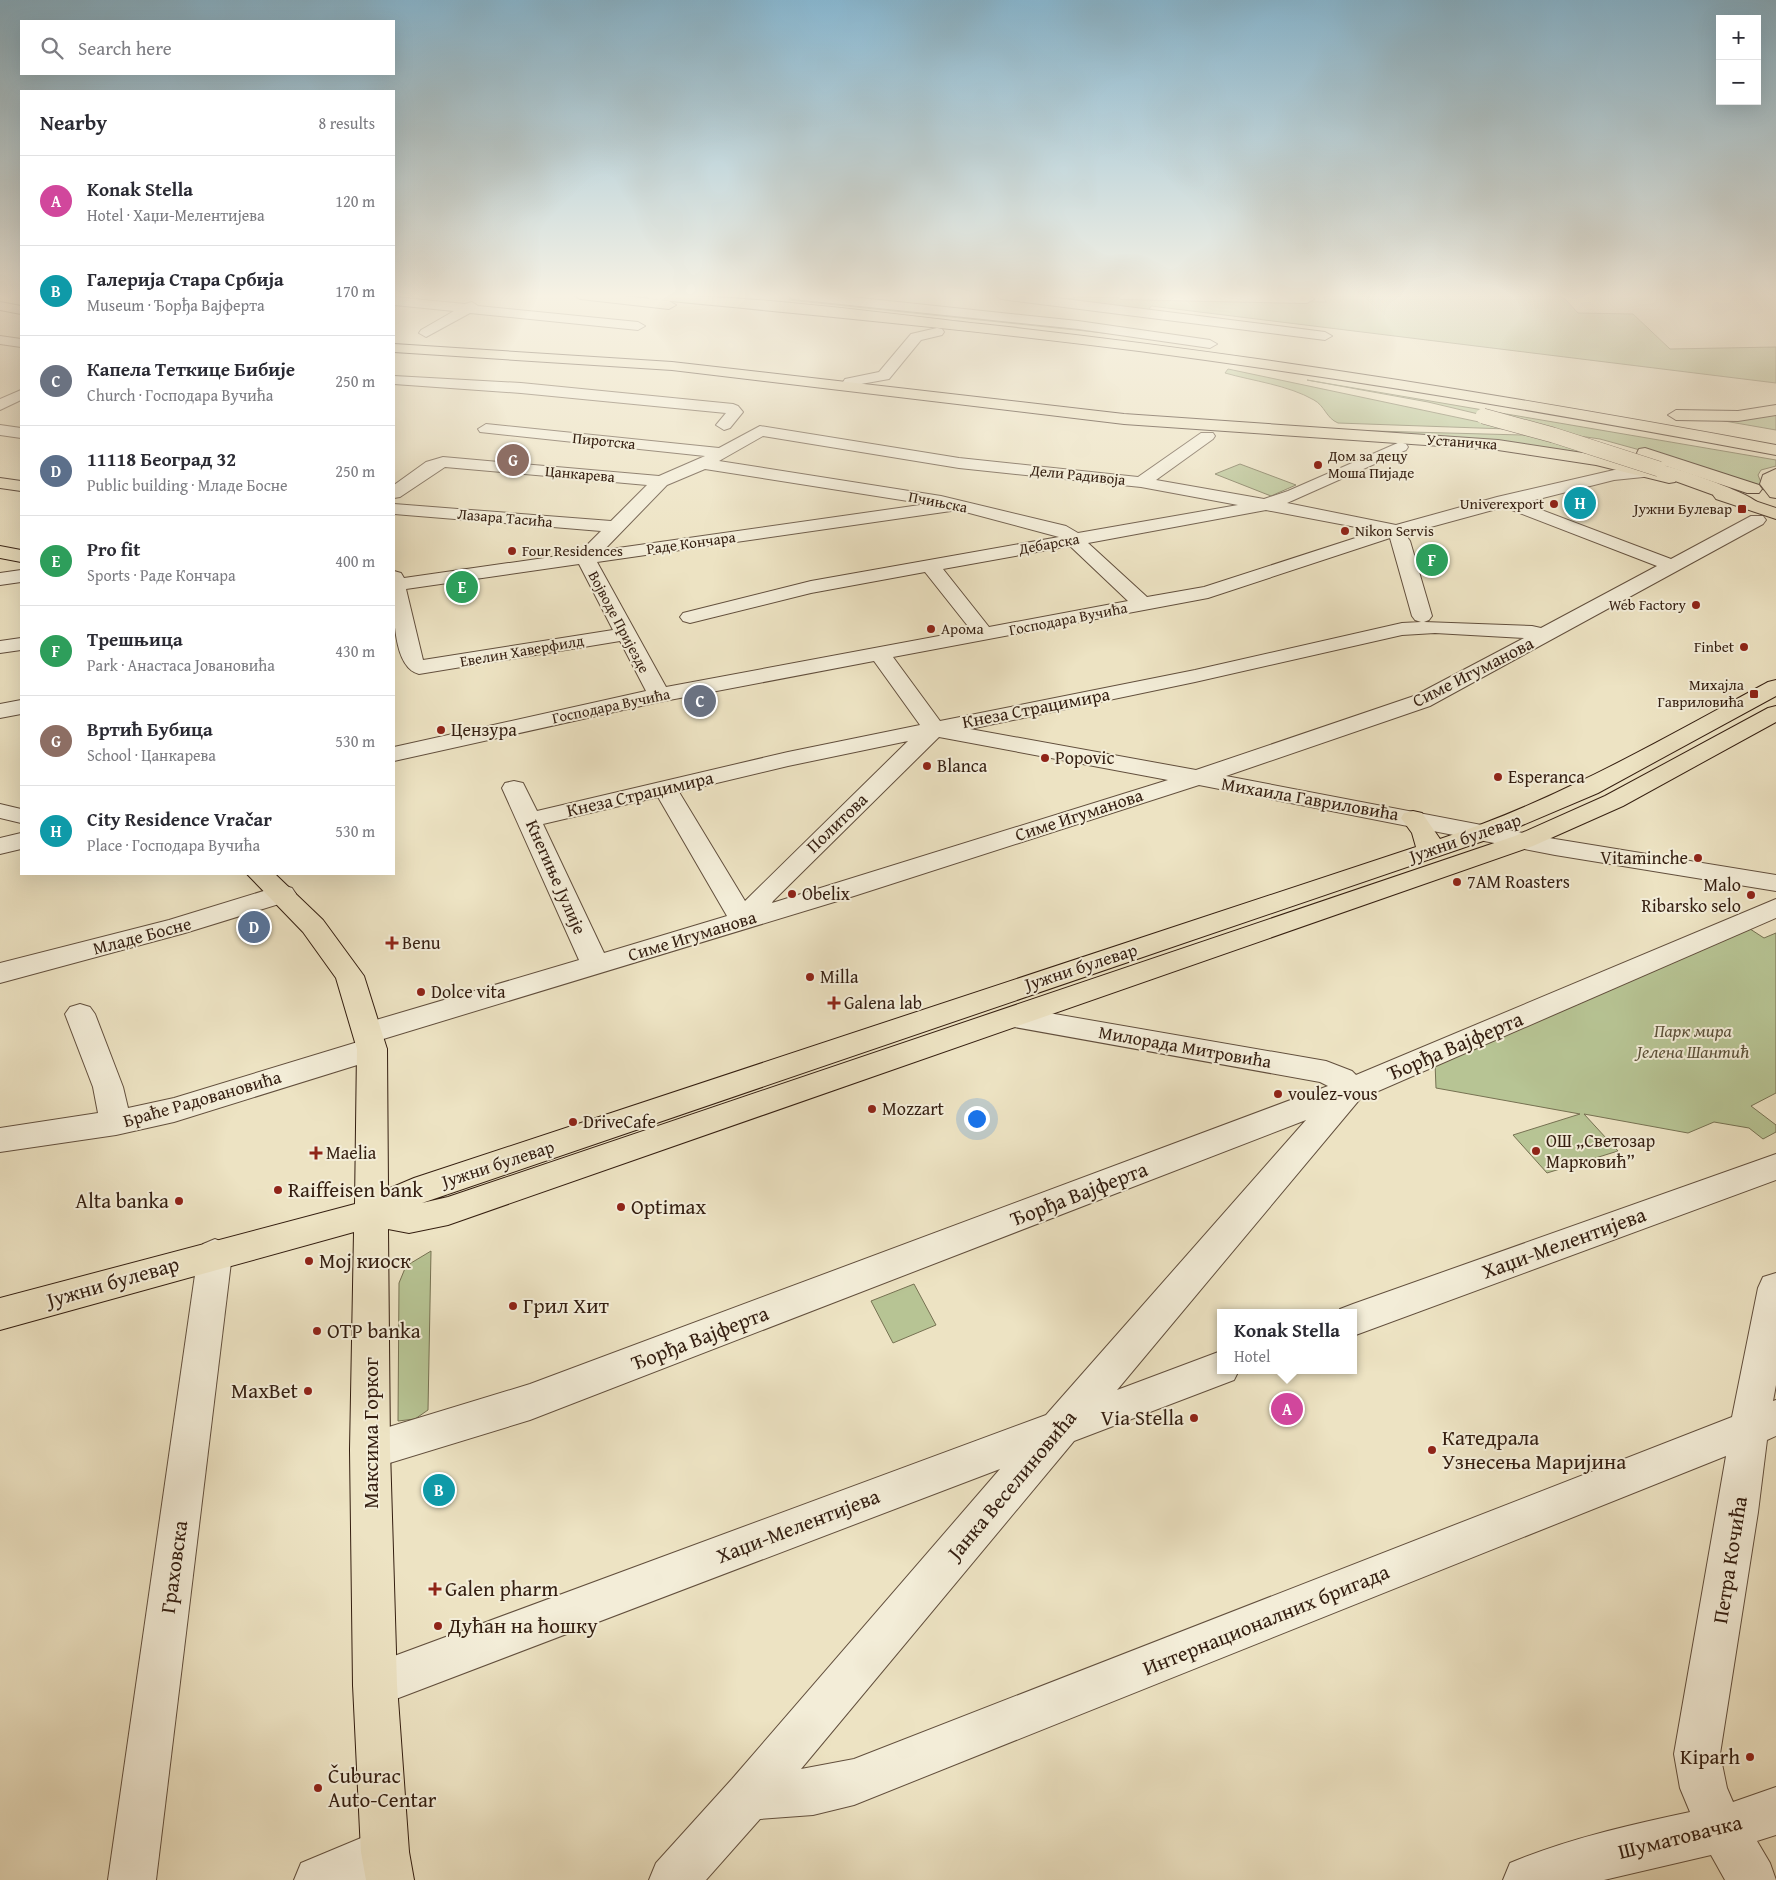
<!DOCTYPE html>
<meta charset="utf-8">
<style>
:root{--surface:#fff;--page:#f2f2f3;--text:#2b2b33;--muted:#7c7c81;--line:#e1e1e2;--accent:#7c3aed}
body{margin:0;font-family:"Gentium Book Plus",serif;background:var(--page);color:var(--text)}
.controls{position:absolute;right:15px;top:15px;display:grid;overflow:hidden;border-radius:0px;box-shadow:0 5px 20px #0002}
.controls button{width:45px;height:45px;display:grid;place-items:center;padding:0;border:0;border-bottom:1px solid var(--line);background:var(--surface);color:var(--text);font:25px sans-serif}
.you{position:absolute;left:976px;top:1118px;width:18px;height:18px;margin:-12px;border:4px solid #fff;border-radius:50%;background:#1a73e8;box-shadow:0 0 0 8px #1a73e833}
.badge{display:grid;place-items:center;width:32px;height:32px;border-radius:50%;background:var(--accent);color:#fff;font-size:16px;font-weight:700}
.pin{position:absolute;translate:-50% -50%;border:2px solid #fff;box-shadow:0 1px 5px #0006}
.popup{position:absolute;left:1217px;top:1309px;width:140px;height:65px;box-sizing:border-box;display:grid;place-content:center;border-radius:0px;background:var(--surface);filter:drop-shadow(0 1px 4px #0005);font-size:16px;white-space:nowrap;color:var(--muted)}
.popup b{font-size:19px;color:var(--text)}
.popup::after{content:'';position:absolute;left:50%;top:100%;margin-left:-10px;border:10px solid transparent;border-top-color:var(--surface)}
.list{margin:0;padding:0;list-style:none}
h2{display:flex;justify-content:space-between;align-items:center;height:65px;margin:0;padding:0 20px;font-size:21px}
h2 small{font-size:16px;font-weight:400;color:var(--muted)}
.list li{display:grid;grid-template-columns:32px 1fr auto;gap:15px;align-items:center;box-sizing:border-box;height:90px;padding:0 20px;border-top:1px solid var(--line)}
.list b{display:block;font-size:19px;white-space:nowrap}
.list p{margin:0;font-size:16px;white-space:nowrap;color:var(--muted)}
.list em{font-size:16px;font-style:normal;color:var(--muted)}
.icon{flex:none;width:28px;height:28px;fill:none;stroke:currentColor;stroke-width:2;stroke-linecap:round;stroke-linejoin:round}
.map{position:relative;flex:none;width:1776px;height:1880px;overflow:hidden}
.search{position:absolute;background:var(--surface);box-shadow:0 5px 20px #0002;left:20px;top:20px;width:375px;height:55px;display:flex;align-items:center;gap:12px;box-sizing:border-box;padding:0 18px;border-radius:0px;color:var(--muted);font-size:19px}
.panel{position:absolute;background:var(--surface);box-shadow:0 5px 20px #0002;left:20px;top:90px;width:375px;height:785px;border-radius:0px}
.map>svg:first-child{display:block}
</style>
<div class="map">
<svg width="1776" height="1880" viewBox="0 0 1776 1880">
<rect width="100%" height="100%" fill="#ede3c3"/>
<filter id="stains"><feTurbulence type="fractalNoise" baseFrequency=".004" numOctaves="4"/><feColorMatrix values="0 0 0 0 .2 0 0 0 0 .09 0 0 0 0 .02 0 0 0 .5 -.17"/></filter>
<radialGradient id="worn" r=".72"><stop offset=".6" stop-color="#630" stop-opacity="0"/><stop offset="1" stop-color="#630" stop-opacity=".3"/></radialGradient>
<!-- green -->
<g fill="#b7c494" stroke="#767152">
<path d="M1323 295H1556L1565 299 1578 313 1633 314 1670 349 1776 347V383L1151 306 1148 311 1068 299 1077 297 1326 302Z"/>
<path d="M790 298 977 316 1133 336 789 300Z"/>
<path d="M1228 369 1479 422 1507 429 1338 423C1326 418 1325 406 1314 400 1288 385 1253 381 1225 373Z"/>
<path d="M1307 380 1776 460V466L1761 470 1758 475 1764 490 1698 466 1600 439 1558 433 1428 402Z"/>
<path d="M1776 413V430L1713 419Z"/>
<path d="M1299 429 1522 435 1559 440 1601 458Z"/>
<path d="M1240 464 1296 485 1271 496 1215 474Z"/>
<path d="M1747 927 1764 938 1776 933V1093L1751 1106 1776 1125V1132L1763 1139 1749 1128 1714 1122 1688 1133 1584 1114 1618 1151 1547 1173 1513 1135 1580 1114 1436 1088 1435 1063Z"/>
<path d="M431 1251 428 1410 415 1419 398 1421 399 1283 406 1266Z"/>
<path d="M914 1284 936 1325 893 1343 871 1301Z"/>
</g>
<g fill="none" stroke-linecap="round" stroke-linejoin="round">
<!-- minor casing -->
<g stroke="#624f3d" stroke-width="2">
<g id="minor">
<path d="M787 295H832L1078 321 1210 340 1217 344 1210 348 1078 329 793 299Z"/>
<path d="M995 295H1033L1325 332 1332 336 1325 340 1001 299Z"/>
<path d="M1115 295H1307L1314 299 1307 303 1121 299Z"/>
<path d="M394 297 465 304 472 302 478 306 638 322 645 326 638 330 470 313 426 337 419 333 421 330 454 311 394 305Z"/>
<path d="M937 328 942 329 944 332 942 335 921 340 889 379 850 386 843 382 845 379 879 372 911 334Z"/>
<path d="M0 336 21 339V347L0 344Z"/>
<path d="M394 376 521 383 733 404 738 406 743 412 730 428 724 430 716 425 726 413 521 393 394 384Z"/>
<path d="M21 390V400L0 410V399Z"/>
<path d="M486 424 719 448 760 426 959 458 1138 477 1201 433H1213L1215 436 1213 439 1156 480 1264 499 1288 491 1400 442 1406 444 1408 447 1406 450 1287 503 1396 525 1497 497 1614 470 1653 468 1655 472 1653 476 1614 480 1523 503 1671 559 1751 516H1763L1766 520 1763 524 1430 706 1226 776 1555 839 1776 875V891L1555 855 1199 785 854 896 380 1040 387 1049 383 1057 174 1122 116 1135 0 1152V1128L98 1113 93 1087 65 1014 70 1007 80 1004 90 1007 95 1014 123 1087 128 1108 174 1098 361 1041 354 1033 359 1025 579 960 502 788 505 783 514 781 523 783 537 811 788 752 920 725 874 661 659 702 394 761V747L646 691 620 641 419 674C389 667 394 597 394 571L401 573 404 578 579 553 601 531 394 514V504L611 521 647 485 445 467 400 497 394 498V485L426 462 443 457 659 476 705 456 480 432 478 429ZM763 436 959 468 1141 487 1238 505 1078 533 1066 526 941 496 719 461ZM705 469 927 504 604 550 667 485ZM1504 507 1657 566 1541 628 1532 626 1424 622 1429 620 1432 616 1410 541 1405 534ZM958 510 1059 537 811 581 683 613 680 617 683 621 690 623 811 593 925 572 971 630 666 687 597 562ZM1266 510 1377 531 1204 587 1147 597 1088 543ZM1390 538 1412 616 1415 620 1421 622 1402 623 1195 670 940 721 893 657 1208 598ZM1070 546 1128 601 989 627 943 569ZM579 564 613 630 423 660 406 589ZM1435 633 1524 638 1414 696 1196 770 970 729 1195 682 1402 635ZM939 737 1168 780 772 903 773 901ZM908 741 745 901 679 792 788 766ZM658 797 727 916 604 953 543 824Z"/>
<path d="M0 425 21 428V438L0 435Z"/>
<path d="M21 570V582L0 585V573Z"/>
<path d="M21 638V650L0 653V641Z"/>
<path d="M21 700V714L0 718V704Z"/>
<path d="M0 804 21 809V823L0 818Z"/>
<path d="M21 833V849L0 854V838Z"/>
<path d="M283 885 292 888 296 894 292 900 185 933 0 983V963L169 920Z"/>
<path d="M1776 899V918L1360 1099 1117 1390 1221 1351V1370H1239L1234 1380 1074 1441 801 1769 854 1759 1732 1417 1758 1288 1763 1277 1776 1273V1385L1773 1401 1776 1400V1436L1767 1440 1758 1512 1720 1754 1727 1788 1733 1802 1776 1787V1835L1757 1841 1770 1863 1776 1880H1725L1711 1855 1604 1880H1503L1510 1863C1567 1839 1629 1825 1690 1812L1680 1788 1674 1754 1726 1456 854 1805 813 1815 760 1819 706 1880H649L656 1863 732 1779 1000 1469 375 1707 359 1701 353 1685 359 1669 1046 1415 1306 1120 530 1420 370 1469 356 1463 350 1450 356 1437 530 1384 1328 1086 1320 1082 1014 1027 1004 1024 999 1017 1004 1010 1014 1007 1326 1061 1352 1071 1356 1075Z"/>
<path d="M1776 1154V1180L1353 1336V1313H1338L1340 1309 1353 1304Z"/>
<path d="M215 1239 227 1244 232 1254 156 1880H108L198 1254 203 1244Z"/>
<path d="M385 1828 402 1835 409 1852 402 1869 376 1880H294L301 1863Z"/>
</g>
</g>
<!-- major casing -->
<g stroke="#341e10" stroke-width="2">
<g id="major">
<path d="M0 302 21 306V314L0 310Z"/>
<path d="M394 344 672 362 1124 414 1498 440 1596 455 1675 474 1678 478 1675 482 1669 483 1596 465 1498 450 1124 424 672 370 394 352Z"/>
<path d="M1645 448 1759 485 1762 489 1759 493H1747L1639 457 1637 453 1639 449Z"/>
<path d="M0 478 21 481V491L0 488Z"/>
<path d="M1722 490 1776 508V519L1716 499 1713 495 1716 491Z"/>
<path d="M0 546 21 550V562L0 558Z"/>
<path d="M1776 680V696L1598 793 1492 838 422 1203 448 1197 1515 836 1605 796 1768 708 1776 706V722L1623 806 1533 846 448 1225 409 1233 388 1229 390 1450 397 1685 409 1852 414 1880H366L361 1852 353 1685 350 1450 354 1232 0 1330V1298L355 1204 357 1049 336 978 303 932 247 874H275L323 920 364 976 387 1049 388 1189 414 1178 1416 847 1412 833 1401 818 1404 813 1413 811 1422 813 1440 839C1556 801 1661 740 1768 682Z"/>
</g>
</g>
<!-- highway casing -->
<g stroke="#341e10" stroke-width="2">
<g id="highway">
<path d="M574 295H616L669 301 676 305 669 309 580 299Z"/>
<path d="M644 295C754 295 871 312 981 324 1248 353 1512 396 1776 445V455C1564 415 1352 379 1139 351 976 330 813 315 650 299Z"/>
<path d="M1776 405V415L1738 421 1676 420 1668 415 1676 410 1738 411Z"/>
<path d="M1659 464C1676 468 1752 493 1760 505L1757 509H1745L1722 498 1653 473 1651 469 1653 465Z"/>
<path d="M1776 469V498L1770 497 1760 484 1763 475Z"/>
</g>
</g>
<!-- minor -->
<use href="#minor" fill="#f3edd8" fill-rule="evenodd"/>
<!-- major -->
<use href="#major" fill="#ede3c3" fill-rule="evenodd"/>
<!-- highway -->
<use href="#highway" fill="#ede3c3" fill-rule="evenodd"/>
<!-- highway-bridge casing -->
<g stroke="#341e10" stroke-width="16" stroke-linecap="butt">
<path id="highway-bridge" d="M1483 416 1553 435 1659 469"/>
</g>
<!-- highway-bridge -->
<use href="#highway-bridge" stroke="#ede3c3" stroke-width="15"/>
</g>
<!-- sky -->
<linearGradient id="sky" x2="0" y2="1"><stop stop-color="#88b8d2"/><stop offset="0.53" stop-color="#f7f2e4"/><stop offset="1" stop-color="#f7f2e4" stop-opacity="0"/></linearGradient>
<rect width="1776" height="558" fill="url(#sky)"/>
<!-- markers -->
<g fill="#8f2418" stroke="#f3edd8" stroke-width="2">
<circle cx="1318" cy="465" r="5"/>
<circle cx="1554" cy="504" r="5"/>
<rect x="1737" y="504" width="10" height="10" rx="2.5"/>
<circle cx="1345" cy="531" r="5"/>
<circle cx="512" cy="551" r="5"/>
<circle cx="1696" cy="605" r="5"/>
<circle cx="931" cy="629" r="5"/>
<circle cx="1744" cy="647" r="5"/>
<rect x="1749" y="689" width="10" height="10" rx="2.5"/>
<circle cx="441" cy="730" r="5"/>
<circle cx="1045" cy="758" r="5"/>
<circle cx="927" cy="766" r="5"/>
<circle cx="1498" cy="777" r="5"/>
<circle cx="1698" cy="858" r="5"/>
<circle cx="1457" cy="882" r="5"/>
<circle cx="792" cy="894" r="5"/>
<circle cx="1751" cy="895" r="5"/>
<path d="M389.5 935.5h5v5h5v5h-5v5h-5v-5h-5v-5h5z"/>
<circle cx="810" cy="977" r="5"/>
<circle cx="421" cy="992" r="5"/>
<path d="M831.5 995.5h5v5h5v5h-5v5h-5v-5h-5v-5h5z"/>
<circle cx="1278" cy="1094" r="5"/>
<circle cx="872" cy="1109" r="5"/>
<circle cx="573" cy="1122" r="5"/>
<circle cx="1536" cy="1151" r="5"/>
<path d="M313.5 1145.5h5v5h5v5h-5v5h-5v-5h-5v-5h5z"/>
<circle cx="278" cy="1190" r="5"/>
<circle cx="179" cy="1201" r="5"/>
<circle cx="621" cy="1207" r="5"/>
<circle cx="309" cy="1261" r="5"/>
<circle cx="513" cy="1306" r="5"/>
<circle cx="317" cy="1331" r="5"/>
<circle cx="308" cy="1391" r="5"/>
<circle cx="1194" cy="1418" r="5"/>
<circle cx="1432" cy="1450" r="5"/>
<path d="M432.5 1581.5h5v5h5v5h-5v5h-5v-5h-5v-5h5z"/>
<circle cx="438" cy="1626" r="5"/>
<circle cx="1750" cy="1757" r="5"/>
<circle cx="318" cy="1788" r="5"/>
</g>
<g text-anchor="middle" stroke-width="4" stroke-linejoin="round" paint-order="stroke">
<!-- far-street labels -->
<g font-size="15" fill="#341e10" stroke="#f3edd8">
<text transform="translate(604 441) rotate(6)" y="5">Пиротска</text>
<text transform="translate(1462 442) rotate(4)" y="5">Устаничка</text>
<text transform="translate(580 474) rotate(5)" y="5">Цанкарева</text>
<text transform="translate(1078 475) rotate(6)" y="5">Дели Радивоја</text>
<text transform="translate(938 502) rotate(11)" y="5">Пчињска</text>
<text transform="translate(505 518) rotate(5)" y="5">Лазара Тасића</text>
<text transform="translate(691 543) rotate(-8)" y="5">Раде Кончара</text>
<text transform="translate(1049 544) rotate(-10)" y="5">Дебарска</text>
<text transform="translate(1068 619) rotate(-11)" y="5">Господара Вучића</text>
<text transform="translate(619 622) rotate(62)" y="5">Војводе Пријезде</text>
<text transform="translate(522 651) rotate(-10)" y="5">Евелин Хаверфилд</text>
<text transform="translate(611 706) rotate(-12)" y="5">Господара Вучића</text>
</g>
<!-- far-poi labels -->
<g font-size="15" fill="#341e10" stroke="#f3edd8" text-anchor="end">
<text x="1328" y="461" text-anchor="start">Дом за децу<tspan x="1328" dy="17">Моша Пијаде</tspan></text>
<text x="1544" y="509">Univerexport</text>
<text x="1732" y="514">Јужни Булевар</text>
<text x="1355" y="536" text-anchor="start">Nikon Servis</text>
<text x="522" y="556" text-anchor="start">Four Residences</text>
<text x="1686" y="610">Web Factory</text>
<text x="941" y="634" text-anchor="start">Арома</text>
<text x="1734" y="652">Finbet</text>
<text x="1744" y="690">Михајла<tspan x="1744" dy="17">Гавриловића</tspan></text>
</g>
<!-- street labels -->
<g font-size="18" fill="#341e10" stroke="#f3edd8">
<text transform="translate(1473 672) rotate(-27)" y="6">Симе Игуманова</text>
<text transform="translate(1036 708) rotate(-11)" y="6">Кнеза Страцимира</text>
<text transform="translate(640 794) rotate(-13)" y="6">Кнеза Страцимира</text>
<text transform="translate(1310 799) rotate(10)" y="6">Михаила Гавриловића</text>
<text transform="translate(1079 815) rotate(-18)" y="6">Симе Игуманова</text>
<text transform="translate(837 823) rotate(-44)" y="6">Политова</text>
<text transform="translate(1465 838) rotate(-19)" y="6">Јужни булевар</text>
<text transform="translate(556 877) rotate(66)" y="6">Кнегиње Јулије</text>
<text transform="translate(142 936) rotate(-15)" y="6">Младе Босне</text>
<text transform="translate(692 936) rotate(-17)" y="6">Симе Игуманова</text>
<text transform="translate(1081 967) rotate(-18)" y="6">Јужни булевар</text>
<text transform="translate(1185 1047) rotate(10)" y="6">Милорада Митровића</text>
<text transform="translate(202 1099) rotate(-16)" y="6">Браће Радовановића</text>
<text transform="translate(498 1164) rotate(-18)" y="6">Јужни булевар</text>
</g>
<!-- poi labels -->
<g font-size="18" fill="#341e10" stroke="#f3edd8" text-anchor="start">
<text x="451" y="736">Цензура</text>
<text x="1055" y="764">Popovic</text>
<text x="937" y="772">Blanca</text>
<text x="1508" y="783">Esperanca</text>
<text x="1688" y="864" text-anchor="end">Vitaminche</text>
<text x="1467" y="888">7AM Roasters</text>
<text x="1741" y="891" text-anchor="end">Malo<tspan x="1741" dy="21">Ribarsko selo</tspan></text>
<text x="802" y="900">Obelix</text>
<text x="402" y="949">Benu</text>
<text x="820" y="983">Milla</text>
<text x="431" y="998">Dolce vita</text>
<text x="844" y="1009">Galena lab</text>
<text x="1288" y="1100">voulez-vous</text>
<text x="882" y="1115">Mozzart</text>
<text x="583" y="1128">DriveCafe</text>
<text x="1546" y="1147">ОШ „Светозар<tspan x="1546" dy="21">Марковић”</tspan></text>
<text x="326" y="1159">Maelia</text>
</g>
<!-- park labels -->
<g font-size="18" font-style="italic" fill="#5b5038" stroke="#f3edd8">
<text x="1693" y="1037">Парк мира<tspan x="1693" dy="21">Јелена Шантић</tspan></text>
</g>
<!-- near-street labels -->
<g font-size="21" fill="#341e10" stroke="#f3edd8">
<text transform="translate(1455 1046) rotate(-23)" y="7">Ђорђа Вајферта</text>
<text transform="translate(1079 1194) rotate(-21)" y="7">Ђорђа Вајферта</text>
<text transform="translate(1564 1243) rotate(-20)" y="7">Хаџи-Мелентијева</text>
<text transform="translate(113 1282) rotate(-16)" y="7">Јужни булевар</text>
<text transform="translate(700 1338) rotate(-21)" y="7">Ђорђа Вајферта</text>
<text transform="translate(371 1433) rotate(-90)" y="7">Максима Горког</text>
<text transform="translate(1012 1485) rotate(-50)" y="7">Јанка Веселиновића</text>
<text transform="translate(798 1526) rotate(-21)" y="7">Хаџи-Мелентијева</text>
<text transform="translate(1730 1560) rotate(-81)" y="7">Петра Кочића</text>
<text transform="translate(174 1567) rotate(-82)" y="7">Граховска</text>
<text transform="translate(1266 1620) rotate(-22)" y="7">Интернационалних бригада</text>
<text transform="translate(1680 1837) rotate(-14)" y="7">Шуматовачка</text>
</g>
<!-- near-poi labels -->
<g font-size="21" fill="#341e10" stroke="#f3edd8" text-anchor="start">
<text x="288" y="1197">Raiffeisen bank</text>
<text x="169" y="1208" text-anchor="end">Alta banka</text>
<text x="631" y="1214">Optimax</text>
<text x="319" y="1268">Мој киоск</text>
<text x="523" y="1313">Грил Хит</text>
<text x="327" y="1338">OTP banka</text>
<text x="298" y="1398" text-anchor="end">MaxBet</text>
<text x="1184" y="1425" text-anchor="end">Via Stella</text>
<text x="1442" y="1445">Катедрала<tspan x="1442" dy="24">Узнесења Маријина</tspan></text>
<text x="445" y="1596">Galen pharm</text>
<text x="448" y="1633">Дућан на ћошку</text>
<text x="1740" y="1764" text-anchor="end">Kiparh</text>
<text x="328" y="1783">Čuburac<tspan x="328" dy="24">Auto-Centar</tspan></text>
</g>
</g>
<rect width="100%" height="100%" filter="url(#stains)"/>
<rect width="100%" height="100%" fill="url(#worn)"/>
</svg>
<div class="controls">
<button>+</button>
<button>−</button>
</div>
<div class="you"></div>
<div class="pin badge" style="left:1287px;top:1409px;background:#d1479c">A</div>
<div class="popup"><b>Konak Stella</b>Hotel</div>
<div class="pin badge" style="left:439px;top:1490px;background:#0f9aa8">B</div>
<div class="pin badge" style="left:700px;top:701px;background:#6b7280">C</div>
<div class="pin badge" style="left:254px;top:927px;background:#5c6f8a">D</div>
<div class="pin badge" style="left:462px;top:587px;background:#2e9e5b">E</div>
<div class="pin badge" style="left:1432px;top:560px;background:#2e9e5b">F</div>
<div class="pin badge" style="left:513px;top:460px;background:#8d6e63">G</div>
<div class="pin badge" style="left:1580px;top:503px;background:#0f9aa8">H</div>
<div class="search"><svg class="icon" aria-label="search" viewBox="0 0 24 24"><circle cx="10" cy="10" r="6"/><path d="M15 15l6 6"/></svg>Search here</div>
<section class="panel">
<h2>Nearby<small>8 results</small></h2>
<ul class="list">
<li><span class="badge" style="background:#d1479c">A</span><div><b>Konak Stella</b><p>Hotel · Хаџи-Мелентијева</p></div><em>120 m</em></li>
<li><span class="badge" style="background:#0f9aa8">B</span><div><b>Галерија Стара Србија</b><p>Museum · Ђорђа Вајферта</p></div><em>170 m</em></li>
<li><span class="badge" style="background:#6b7280">C</span><div><b>Капела Теткице Бибије</b><p>Church · Господара Вучића</p></div><em>250 m</em></li>
<li><span class="badge" style="background:#5c6f8a">D</span><div><b>11118 Београд 32</b><p>Public building · Младе Босне</p></div><em>250 m</em></li>
<li><span class="badge" style="background:#2e9e5b">E</span><div><b>Pro fit</b><p>Sports · Раде Кончара</p></div><em>400 m</em></li>
<li><span class="badge" style="background:#2e9e5b">F</span><div><b>Трешњица</b><p>Park · Анастаса Јовановића</p></div><em>430 m</em></li>
<li><span class="badge" style="background:#8d6e63">G</span><div><b>Вртић Бубица</b><p>School · Цанкарева</p></div><em>530 m</em></li>
<li><span class="badge" style="background:#0f9aa8">H</span><div><b>City Residence Vračar</b><p>Place · Господара Вучића</p></div><em>530 m</em></li>
</ul>
</section>
</div>
